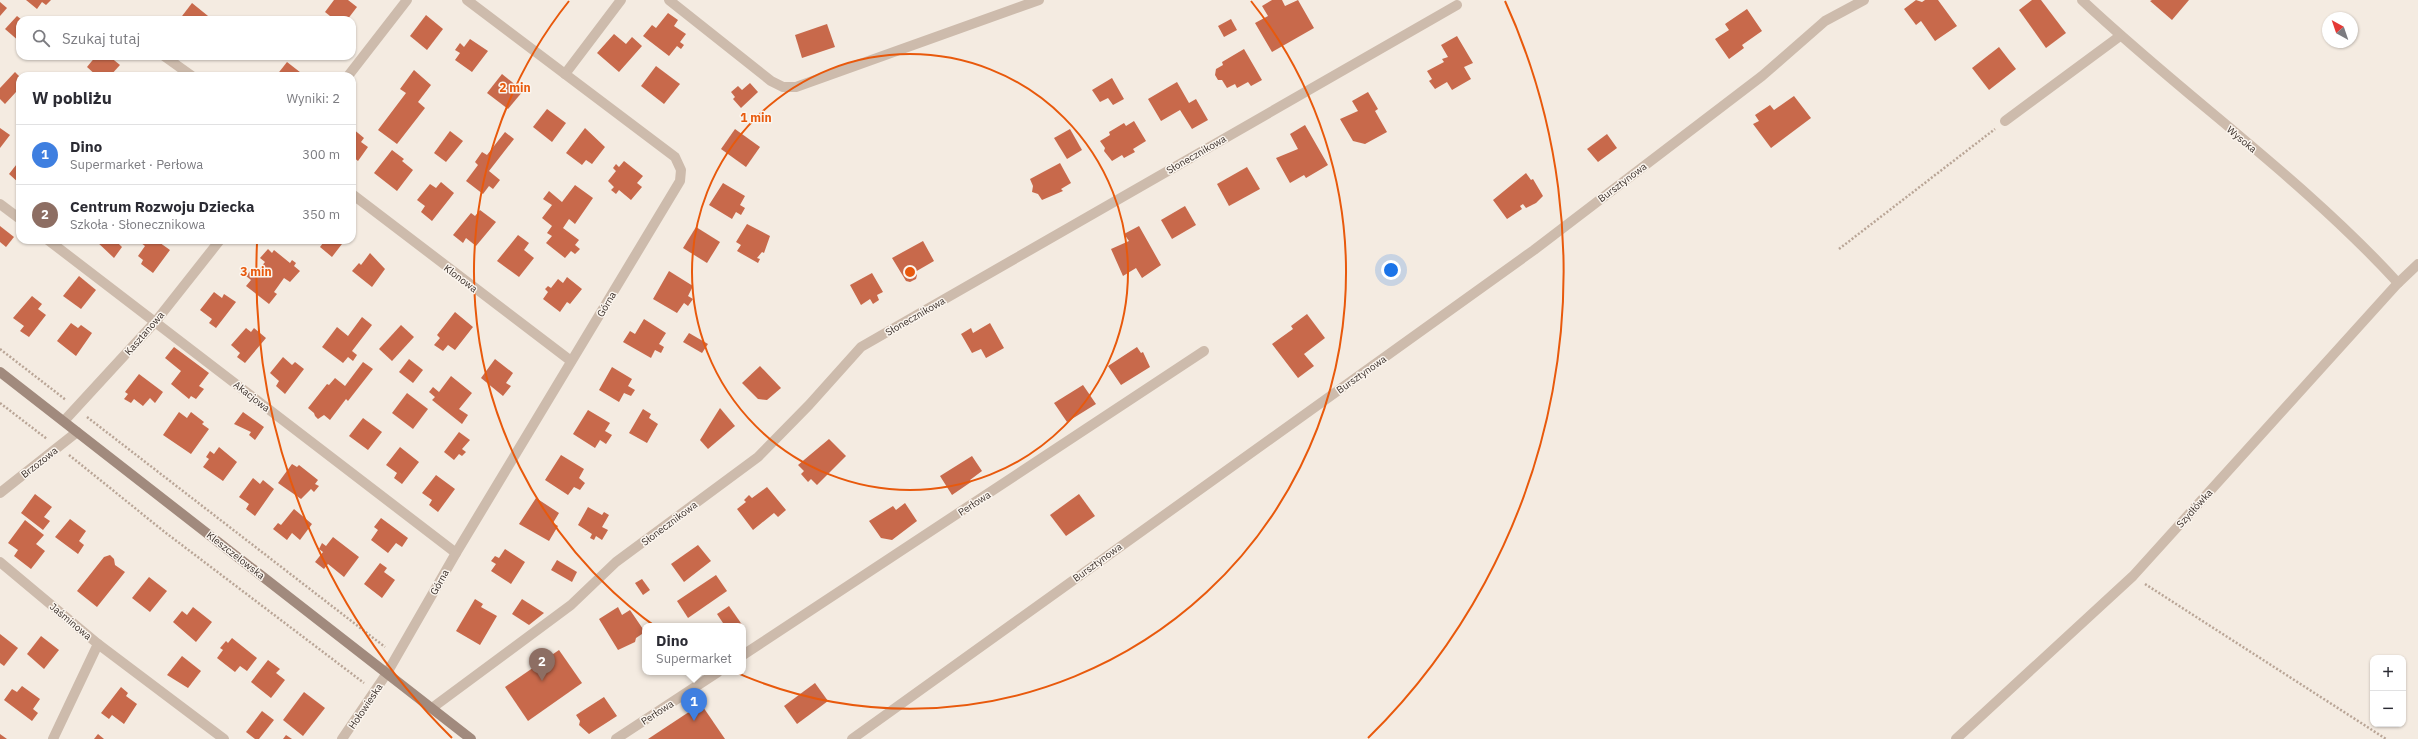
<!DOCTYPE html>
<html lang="pl">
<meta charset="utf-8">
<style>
:root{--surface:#fff;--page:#f2f2f3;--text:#2b2b33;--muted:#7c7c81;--line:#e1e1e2;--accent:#1a73e8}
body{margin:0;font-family:"IBM Plex Sans",sans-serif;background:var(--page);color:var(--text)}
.controls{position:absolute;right:12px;bottom:12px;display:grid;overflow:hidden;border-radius:8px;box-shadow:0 1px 3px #0004}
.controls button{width:36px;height:36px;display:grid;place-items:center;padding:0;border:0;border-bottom:1px solid var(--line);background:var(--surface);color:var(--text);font:20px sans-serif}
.compass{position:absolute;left:2322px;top:12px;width:36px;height:36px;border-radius:50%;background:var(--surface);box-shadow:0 1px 3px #0004;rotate:320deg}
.you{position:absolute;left:1391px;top:270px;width:14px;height:14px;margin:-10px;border:3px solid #fff;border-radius:50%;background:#1a73e8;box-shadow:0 0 0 6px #1a73e833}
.badge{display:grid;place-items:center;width:26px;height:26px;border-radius:50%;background:var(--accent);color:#fff;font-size:13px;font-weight:700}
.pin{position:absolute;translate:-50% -33px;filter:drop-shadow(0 1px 2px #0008)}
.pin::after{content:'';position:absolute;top:21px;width:14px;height:12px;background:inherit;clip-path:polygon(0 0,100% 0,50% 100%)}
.popup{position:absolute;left:642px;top:623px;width:104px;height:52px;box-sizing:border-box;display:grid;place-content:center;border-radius:8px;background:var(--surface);filter:drop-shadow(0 1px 3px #0005);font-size:13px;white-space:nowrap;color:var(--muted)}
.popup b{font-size:15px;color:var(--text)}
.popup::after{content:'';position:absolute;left:50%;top:100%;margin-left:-8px;border:8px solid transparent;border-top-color:var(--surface)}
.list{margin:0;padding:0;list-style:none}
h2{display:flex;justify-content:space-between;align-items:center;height:52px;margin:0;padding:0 16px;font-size:17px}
h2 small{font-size:13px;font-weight:400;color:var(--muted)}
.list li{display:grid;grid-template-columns:26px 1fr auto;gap:12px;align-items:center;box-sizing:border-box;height:60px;padding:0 16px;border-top:1px solid var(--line)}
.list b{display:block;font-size:15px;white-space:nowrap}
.list p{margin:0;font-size:13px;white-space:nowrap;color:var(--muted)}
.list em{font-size:13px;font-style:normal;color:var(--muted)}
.icon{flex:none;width:22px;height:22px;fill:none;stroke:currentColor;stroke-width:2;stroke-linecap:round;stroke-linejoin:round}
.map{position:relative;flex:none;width:2418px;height:739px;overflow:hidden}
.search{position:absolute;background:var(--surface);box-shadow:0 1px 3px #0004;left:16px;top:16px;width:340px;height:44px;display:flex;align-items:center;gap:10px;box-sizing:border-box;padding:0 14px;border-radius:12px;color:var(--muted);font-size:15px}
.panel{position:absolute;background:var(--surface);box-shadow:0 1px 3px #0004;left:16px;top:72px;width:340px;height:172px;border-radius:12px}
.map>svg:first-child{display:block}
</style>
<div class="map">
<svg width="2418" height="739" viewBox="0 0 2418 739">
<rect width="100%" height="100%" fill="#f4ebe1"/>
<!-- building -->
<g fill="#c8694b">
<path d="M26 0H51L46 5 42 2 37 9Z"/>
<path d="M334 0H348L357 7 347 20H335L325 12Z"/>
<path d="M1272 0H1282L1285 6 1298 0 1314 28 1272 52 1255 23 1268 16 1262 6Z"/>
<path d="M1916 0 1922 2 1925 0H1938L1957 26 1935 41 1921 21 1916 25 1904 9Z"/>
<path d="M2032 0H2041L2066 33 2046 48 2019 10Z"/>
<path d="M2152 0H2189L2172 20 2150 1Z"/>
<path d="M0 2 7 8 0 16Z"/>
<path d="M192 3 213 20H179Z"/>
<path d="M1747 9 1762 31 1742 45 1744 48 1729 59 1715 39 1729 30 1725 24Z"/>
<path d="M668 13 678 20 674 26 686 34 680 42 684 45 681 49 677 46 669 56 643 36 652 25 656 28Z"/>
<path d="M426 15 443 29 427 50 410 36Z"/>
<path d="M17 16 22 20 20 42 5 29Z"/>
<path d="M1231 19 1237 30 1224 37 1218 26Z"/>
<path d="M827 24 835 47 802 58 795 35Z"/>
<path d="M614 34 626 44 632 37 642 46 619 72 597 53Z"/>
<path d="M1457 36 1473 63 1464 67 1471 79 1452 90 1447 82 1435 89 1429 81 1432 79 1427 71 1444 62 1442 59 1448 57 1441 45Z"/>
<path d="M470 39 488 51 472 72 455 60 460 53 455 50 460 43 464 47Z"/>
<path d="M1999 47 2016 69 1989 90 1972 68Z"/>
<path d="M1244 49 1262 80 1251 86 1248 82 1237 88 1235 84 1227 88 1222 80H1218L1215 75 1216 69 1223 65 1222 62Z"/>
<path d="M96 56H109L120 65 110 76H97L87 67Z"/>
<path d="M287 62 305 76H276Z"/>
<path d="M656 66 680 84 664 104 641 86Z"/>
<path d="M414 70 431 85 418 102 425 108 397 144 378 130 406 93 400 89Z"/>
<path d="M15 72 20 77V96L16 92 5 104 0 99V88Z"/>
<path d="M502 74 523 91 508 109 487 93Z"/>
<path d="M1112 78 1124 99 1113 105 1108 98 1100 102 1092 90Z"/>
<path d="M1177 82 1189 103 1196 99 1208 120 1192 129 1180 110 1161 121 1148 99Z"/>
<path d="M750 83 758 92 741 108 733 99 735 97 731 92 738 86 742 90Z"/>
<path d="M1368 92 1378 109 1375 111 1387 132 1365 144 1353 141 1340 119 1358 111 1352 101Z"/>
<path d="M1794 96 1811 118 1771 148 1753 124 1759 121 1755 115 1770 105 1774 110Z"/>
<path d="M547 109 566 123 552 142 533 127Z"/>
<path d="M1134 121 1146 141 1133 149 1135 152 1124 158 1122 155 1112 161 1104 151 1105 148 1100 141 1110 135 1109 132 1124 123 1126 126Z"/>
<path d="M1305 125 1328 165 1306 178 1304 175 1290 183 1276 158 1298 149 1290 134Z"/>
<path d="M0 128 10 135 0 148Z"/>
<path d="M352 128 364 138 361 142 368 147 358 161 352 156Z"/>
<path d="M585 128 605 147 592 164 586 160 582 165 566 153Z"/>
<path d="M735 129 760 147 746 167 721 149Z"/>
<path d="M1070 129 1082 150 1067 159 1054 138Z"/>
<path d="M450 131 463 141 446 162 434 153Z"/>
<path d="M505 132 514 139 489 171 500 180 493 189 489 186 483 194 466 181 478 165 475 162 482 152 487 155Z"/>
<path d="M1607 134 1617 148 1598 162 1587 149Z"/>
<path d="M392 150 404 159 402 161 413 170 397 191 374 173Z"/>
<path d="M20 160V189L17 187 19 183 9 174Z"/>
<path d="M624 161 643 176 637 183 642 187 631 200 619 190 616 194 611 190 614 187 608 181 616 171 613 168 616 164 619 167Z"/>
<path d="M1060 163 1071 183 1061 189 1063 191 1042 200 1038 194 1032 192 1033 186 1030 179Z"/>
<path d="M1247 167 1260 189 1229 206 1217 184Z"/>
<path d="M1526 173 1531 180 1533 179 1543 196 1536 203 1526 208 1523 204 1520 206 1522 209 1507 219 1493 200Z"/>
<path d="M441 182 454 193 432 221 421 212 425 206 417 200 430 184 436 188Z"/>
<path d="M723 183 745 196 740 205 745 208 741 215 736 212 732 219 709 205Z"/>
<path d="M575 185 593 198 575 224 569 219 563 228 579 240 575 245 580 249 575 254 571 251 565 258 546 243 552 236 547 233 552 226 542 218 552 205 543 199 549 191 562 202Z"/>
<path d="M1185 206 1196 225 1172 239 1161 220Z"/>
<path d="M480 210 496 222 476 246 466 238 463 243 453 235 471 213 475 216Z"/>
<path d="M747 224 770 236 764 253 762 252 757 258 760 259 758 263 737 251 741 245 736 242Z"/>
<path d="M0 226 14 237 6 247 0 242Z"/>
<path d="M1139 226 1161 265 1142 278 1136 268 1123 276 1111 249 1129 241 1124 234Z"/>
<path d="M696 227 720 242 707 263 683 248Z"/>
<path d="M518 235 529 243 524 250 534 258 519 277 497 261Z"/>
<path d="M95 240H118L117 242 122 247 114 258Z"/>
<path d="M143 240H156L170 250 153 273 141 264 143 260 138 256 145 246 141 243Z"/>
<path d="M319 240H345L332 257 320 247 323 243Z"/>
<path d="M923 241 934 261 915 272 917 275 916 279 910 282 906 281 892 258Z"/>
<path d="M268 249 272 253 274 250 290 263 292 260 296 263 294 266 300 271 290 282 284 278 274 292 277 294 269 304 246 286 251 280 246 276 252 269 256 273 265 262 260 258Z"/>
<path d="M370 253 385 269 372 287 352 271 359 263 361 265Z"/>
<path d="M669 271 693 286 688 296 693 299 688 306 684 303 677 313 653 299Z"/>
<path d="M872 273 883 292 877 295 879 300 873 304 870 299 861 305 850 285Z"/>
<path d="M79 276 96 290 81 309 63 296Z"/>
<path d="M567 277 582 289 570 304 567 302 560 312 543 299 548 292 545 289 548 286 551 288 558 279 563 283Z"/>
<path d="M214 292 222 298 224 294 236 302 216 328 209 323 212 319 200 310Z"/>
<path d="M32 296 42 304 38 309 46 315 29 337 20 331 24 326 13 318Z"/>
<path d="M455 312 473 327 455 350 448 345 443 351 434 345 440 338 437 335Z"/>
<path d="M1307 314 1325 338 1304 354 1314 366 1298 378 1272 344 1293 329 1291 326Z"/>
<path d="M362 317 372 325 352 351 357 355 353 361 348 357 343 363 322 347 337 327 348 336Z"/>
<path d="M644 319 666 333 659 344 664 347 661 353 655 350 651 358 623 342 630 331 635 334Z"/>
<path d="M71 323 78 328 81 325 92 333 76 356 57 341Z"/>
<path d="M990 323 1004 348 986 358 981 349 972 353 961 334 971 328 973 333Z"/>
<path d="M401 325 414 337 392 361 379 349Z"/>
<path d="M246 328 251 332 254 328 266 338 245 363 237 357 240 353 231 345Z"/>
<path d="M689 333 708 344 702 353 683 342Z"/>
<path d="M174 347 209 373 199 386 204 389 196 399 191 396 189 399 171 384 181 371 165 358Z"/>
<path d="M1137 347 1141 353 1143 352 1150 367 1121 385 1108 366Z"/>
<path d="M283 357 292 365 295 362 304 369 285 394 276 386 279 381 270 373Z"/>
<path d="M409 359 423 370 413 383 399 372Z"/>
<path d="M495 359 513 373 506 383 511 386 503 396 481 378Z"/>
<path d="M363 362 373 369 348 401 346 399 330 420 324 415 318 419 315 416 314 413 308 408 327 384 329 385 335 378 345 386Z"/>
<path d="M760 366 781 388 767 400 758 399 742 383Z"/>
<path d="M612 367 632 379 628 386 635 390 631 396 624 393 619 402 599 390Z"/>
<path d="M139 374 163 392 155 403 150 398 143 406 134 399 131 403 124 399 128 394 125 392Z"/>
<path d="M451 376 472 393 459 409 468 415 462 424 432 400 435 397 429 392 433 387 439 392Z"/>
<path d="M1083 385 1096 404 1067 422 1054 403Z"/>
<path d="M407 393 428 409 413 429 392 413Z"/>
<path d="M720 408 735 426 708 449 700 440Z"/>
<path d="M643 409 651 414 649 418 658 424 647 443 629 433Z"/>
<path d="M588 410 610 423 605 431 612 435 606 444 600 440 595 448 573 434Z"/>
<path d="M179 412 187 418 191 412 204 422 202 424 209 429 191 454 163 435Z"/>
<path d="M243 412 264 427 255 440 249 435 251 432 234 424Z"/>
<path d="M363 418 382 432 368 450 349 436Z"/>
<path d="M459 432 470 440 462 449 466 452 462 456 459 454 454 460 444 452Z"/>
<path d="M829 439 846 456 817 485 811 479 808 482 801 474 804 471 798 465Z"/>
<path d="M219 447 237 462 223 481 203 467 209 459 206 457 210 451 214 454Z"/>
<path d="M400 447 419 462 402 484 394 478 397 473 386 465Z"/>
<path d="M561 455 584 469 579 478 585 483 580 490 574 487 568 495 545 480Z"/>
<path d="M972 456 982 471 970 480 971 482 952 495 940 476Z"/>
<path d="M292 464 297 467 299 465 318 480 315 484 319 486 314 492 311 489 301 499 278 483Z"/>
<path d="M436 475 455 489 438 512 429 505 432 500 422 493Z"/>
<path d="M253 478 260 484 263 480 274 489 255 516 246 509 249 504 239 497Z"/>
<path d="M767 487 786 510 778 517 774 513 753 530 737 509 746 502 744 500 749 495 752 498Z"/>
<path d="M35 494 52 507 44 517 50 521 43 530 21 513Z"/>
<path d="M1079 494 1095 516 1066 536 1050 515Z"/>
<path d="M536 498 559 513 553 523 558 526 549 541 519 524Z"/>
<path d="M905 503 917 521 892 540 881 538 869 521 893 506 896 510Z"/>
<path d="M588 507 602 515 604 512 609 515 602 527 608 530 602 540 596 536 594 540 590 538 592 534 578 525Z"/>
<path d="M294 509 312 524 300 540 292 533 287 540 273 529 278 523 281 525Z"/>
<path d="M381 518 408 538 402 547 396 543 388 553 371 540 378 530 374 527Z"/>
<path d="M70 519 86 531 79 541 84 545 78 554 55 537Z"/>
<path d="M25 520 44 535 36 544 45 551 31 569 14 556 18 550 8 543Z"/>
<path d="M333 537 359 557 344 577 328 564 324 569 315 562 323 552 319 549 322 543 326 546Z"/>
<path d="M698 545 711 561 684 582 671 564Z"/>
<path d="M505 549 525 562 511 584 491 571 496 564 491 561 495 556 499 558Z"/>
<path d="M110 555 114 559 115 565 125 572 97 607 77 591 104 557Z"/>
<path d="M557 560 577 572 572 582 551 570Z"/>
<path d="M380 563 387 568 384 572 395 580 382 598 364 584Z"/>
<path d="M716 575 727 591 688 618 677 601Z"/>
<path d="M149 577 167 591 150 612 132 598Z"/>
<path d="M642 579 650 590 643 595 635 583Z"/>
<path d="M475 599 483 604 481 607 497 616 480 645 456 631Z"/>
<path d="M522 599 544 613 529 625 512 614Z"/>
<path d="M729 606 743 626H725L717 614Z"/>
<path d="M193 607 212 622 196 642 173 622 182 611 187 615Z"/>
<path d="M618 607 622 615 630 610 645 632 636 638 635 642 618 650 599 619Z"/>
<path d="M0 634 18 648 4 666 0 663Z"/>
<path d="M41 636 59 650 44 669 27 654Z"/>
<path d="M232 638 257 658 247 671 240 666 235 672 217 658 223 650 220 648 226 641 228 643Z"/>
<path d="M559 650 582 683 528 721 505 687Z"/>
<path d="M182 656 201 671 188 688 167 675Z"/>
<path d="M268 660 280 669 276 673 285 680 271 698 251 682Z"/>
<path d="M815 683 828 701 797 724 784 706Z"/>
<path d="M22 686 40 699 33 709 38 713 32 721 4 700 12 689 17 692Z"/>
<path d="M121 687 128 693 126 696 137 704 124 724 112 715 109 719 101 713Z"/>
<path d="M304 692 325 708 303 736 283 720Z"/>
<path d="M604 697 617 716 589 734 579 725 580 721 576 715Z"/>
<path d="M701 704 725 739H648Z"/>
<path d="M262 711 274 720 259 739H255L246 732Z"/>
<path d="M0 734 7 739H0Z"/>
<path d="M98 734 104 739H94Z"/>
<path d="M286 735 292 739H283Z"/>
</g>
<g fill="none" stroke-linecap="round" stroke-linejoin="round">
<!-- path -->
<g stroke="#b9a596" stroke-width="2.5" stroke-dasharray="2 2" stroke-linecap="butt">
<path d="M1839 249 1995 129"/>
<path d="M0 349 66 400"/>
<path d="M0 403 47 439"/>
<path d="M87 417 385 647"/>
<path d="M69 455 166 533 364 683"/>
<path d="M2145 584 2386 739"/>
</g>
<!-- minor -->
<g stroke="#cdbbac" stroke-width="10">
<path d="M669 0 771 81 783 87H796L1039 0"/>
<path d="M2082 0C2185 97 2302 178 2398 283"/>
<path d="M164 56 192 76"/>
<path d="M565 74 621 0"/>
<path d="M348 76 407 0"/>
<path d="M2005 121 2120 36"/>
<path d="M352 194 571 361"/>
<path d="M0 204 20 219"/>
<path d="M48 240 456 553"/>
<path d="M64 421 156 321 220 240"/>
<path d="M0 493 77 432"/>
<path d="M0 562 98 644 53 739"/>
<path d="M98 644 224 739"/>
<path d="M743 655 1204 351"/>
<path d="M432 708 571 605 616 562 758 457 809 405 861 347 1457 5"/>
<path d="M342 739 387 673 456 553 680 181 681 170 675 157 467 0"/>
<path d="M616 739 718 672"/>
<path d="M852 739 1534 250 1762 76 1825 21 1864 0"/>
<path d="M1956 739 2133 576 2398 283 2418 264"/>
</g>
<!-- secondary -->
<path stroke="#a18a7d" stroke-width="10" d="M0 372 471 739"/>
</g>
<!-- distance rings -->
<g fill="none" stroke="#e8590c" stroke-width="2">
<circle cx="910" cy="272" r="218"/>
<path d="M1251 1A436 436 0 1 1 569 1"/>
<path d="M452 738A654 654 0 0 1 257 243M1505 1A654 654 0 0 1 1368 738"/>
</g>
<g text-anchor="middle" stroke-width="3" stroke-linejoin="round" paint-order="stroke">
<!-- street labels -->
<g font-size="10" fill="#3b302b" stroke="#fbf5ee">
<text transform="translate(2242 139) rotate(40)" y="4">Wysoka</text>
<text transform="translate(1196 154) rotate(-30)" y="4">Słonecznikowa</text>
<text transform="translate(1622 182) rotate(-37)" y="4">Bursztynowa</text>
<text transform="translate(461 278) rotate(37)" y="4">Klonowa</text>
<text transform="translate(606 304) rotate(-59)" y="4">Górna</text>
<text transform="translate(915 316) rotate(-30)" y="4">Słonecznikowa</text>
<text transform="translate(144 333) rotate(-49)" y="4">Kasztanowa</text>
<text transform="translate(1361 374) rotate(-35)" y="4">Bursztynowa</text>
<text transform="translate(252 396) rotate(38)" y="4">Akacjowa</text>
<text transform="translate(39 462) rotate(-38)" y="4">Brzozowa</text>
<text transform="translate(974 503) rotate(-33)" y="4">Perłowa</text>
<text transform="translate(2194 508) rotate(-48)" y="4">Szydłówka</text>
<text transform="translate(669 523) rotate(-37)" y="4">Słonecznikowa</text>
<text transform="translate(236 555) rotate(38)" y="4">Kleszczelowska</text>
<text transform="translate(1097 562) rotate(-36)" y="4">Bursztynowa</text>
<text transform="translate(439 582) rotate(-60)" y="4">Górna</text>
<text transform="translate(71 621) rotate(40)" y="4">Jaśminowa</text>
<text transform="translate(365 706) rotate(-56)" y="4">Hołowieska</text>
<text transform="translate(657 712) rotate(-33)" y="4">Perłowa</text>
</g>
</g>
<circle cx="910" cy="272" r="6" fill="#e8590c" stroke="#fbf5ee" stroke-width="2"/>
<g font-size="12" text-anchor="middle" font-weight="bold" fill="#e8590c" stroke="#fbf5ee" stroke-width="3" stroke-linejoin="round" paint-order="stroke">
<text x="515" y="92">2 min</text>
<text x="756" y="122">1 min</text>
<text x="256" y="276">3 min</text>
</g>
</svg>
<div class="controls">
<button>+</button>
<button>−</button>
</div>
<svg class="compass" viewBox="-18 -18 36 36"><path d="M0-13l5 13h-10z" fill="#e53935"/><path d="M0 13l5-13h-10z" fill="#7c7c81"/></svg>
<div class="you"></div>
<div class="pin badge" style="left:694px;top:721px;background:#3f7fe0">1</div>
<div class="popup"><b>Dino</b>Supermarket</div>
<div class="pin badge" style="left:542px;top:681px;background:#8d6e63">2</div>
<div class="search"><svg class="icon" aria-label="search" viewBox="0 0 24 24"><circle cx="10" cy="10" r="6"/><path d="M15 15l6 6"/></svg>Szukaj tutaj</div>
<section class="panel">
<h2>W pobliżu<small>Wyniki: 2</small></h2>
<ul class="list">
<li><span class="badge" style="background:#3f7fe0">1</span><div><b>Dino</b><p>Supermarket · Perłowa</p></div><em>300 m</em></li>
<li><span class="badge" style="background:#8d6e63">2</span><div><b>Centrum Rozwoju Dziecka</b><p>Szkoła · Słonecznikowa</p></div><em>350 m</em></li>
</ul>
</section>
</div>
